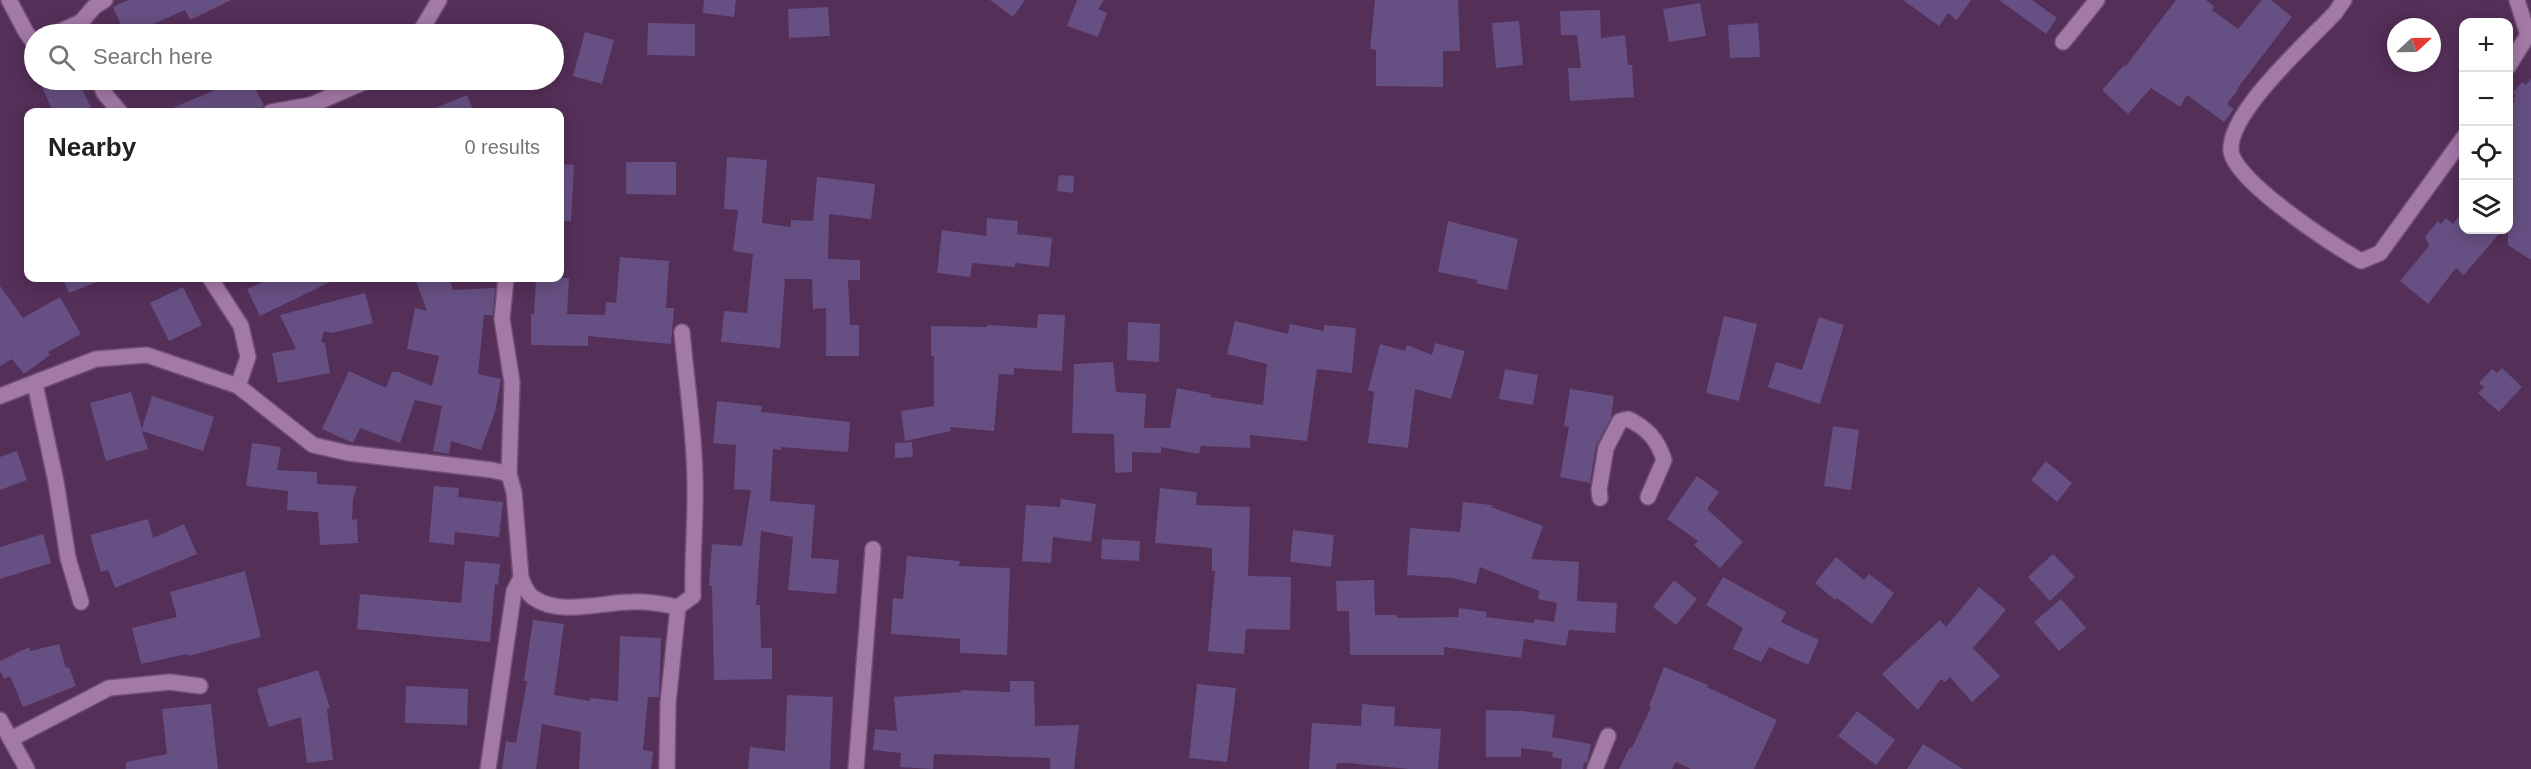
<!DOCTYPE html>
<meta charset="utf-8">
<style>
:root{--surface:#fff;--page:#f2f2f2;--text:#202124;--muted:#757577;--line:#e0e0e0}
body{margin:0;font-family:Arial,sans-serif;background:var(--page);color:var(--text)}
.controls{position:absolute;right:18px;top:18px;display:grid;overflow:hidden;border-radius:12px;box-shadow:0 3px 15px #0003}
.controls button{width:54px;height:54px;display:grid;place-items:center;padding:0;border:0;border-bottom:2px solid var(--line);background:var(--surface);color:var(--text);font:30px sans-serif}
.compass{position:absolute;left:2387px;top:18px;width:54px;height:54px;border-radius:50%;background:var(--surface);box-shadow:0 3px 15px #0003;rotate:68deg}
.list{margin:0;padding:0;list-style:none}
h2{display:flex;justify-content:space-between;align-items:center;height:78px;margin:0;padding:0 24px;font-size:26px}
h2 small{font-size:20px;font-weight:400;color:var(--muted)}
.icon{flex:none;width:33px;height:33px;fill:none;stroke:currentColor;stroke-width:2;stroke-linecap:round;stroke-linejoin:round}
.map{position:relative;flex:none;width:2531px;height:769px;overflow:hidden}
.search{position:absolute;background:var(--surface);box-shadow:0 3px 15px #0003;left:24px;top:24px;width:540px;height:66px;display:flex;align-items:center;gap:15px;box-sizing:border-box;padding:0 21px;border-radius:33px;color:var(--muted);font-size:22px}
.panel{position:absolute;background:var(--surface);box-shadow:0 3px 15px #0003;left:24px;top:108px;width:540px;height:174px;border-radius:12px}
.map>svg:first-child{display:block}
</style>
<div class="map">
<svg width="2531" height="769" viewBox="0 0 2531 769">
<rect width="100%" height="100%" fill="#542f58"/>
<!-- building -->
<g fill="#664f82">
<path d="M128 0H231L190 20 185 10 131 34H125L113 7Z"/>
<path d="M704 0H736L734 17 703 13Z"/>
<path d="M990 0H1025L1013 17Z"/>
<path d="M1077 0H1104L1098 9 1107 13 1098 37 1067 26Z"/>
<path d="M1375 0H1458L1460 51H1443V87L1376 86V50L1370 49Z"/>
<path d="M1903 0H1971L1957 20 1948 13 1939 26Z"/>
<path d="M1999 0H2032L2057 18 2046 34Z"/>
<path d="M2176 0H2206L2214 6 2212 10 2238 29 2262 0H2271L2292 17 2237 89 2238 90 2227 104 2234 109 2224 122 2187 95 2180 107 2151 88 2128 114 2102 90 2124 65 2125 67Z"/>
<path d="M1700 3 1706 36 1669 42 1663 9Z"/>
<path d="M828 7 830 36 789 38 788 9Z"/>
<path d="M1600 10 1601 38 1625 35 1628 65H1632L1634 97 1570 101 1568 68H1581L1577 35H1561L1560 11Z"/>
<path d="M1519 21 1523 65 1496 68 1492 23Z"/>
<path d="M648 23 695 24V56L647 55Z"/>
<path d="M1758 23 1760 57 1730 58 1728 25Z"/>
<path d="M585 32 614 40 602 84 573 76Z"/>
<path d="M2531 79V260L2508 245V110L2515 101 2513 99 2516 96 2513 93 2522 82 2526 85Z"/>
<path d="M39 80H78L93 112H53Z"/>
<path d="M216 80H251L264 106 252 112H163L220 88Z"/>
<path d="M467 95 474 112H426Z"/>
<path d="M727 157 767 160 762 223 791 227V220L813 221 817 177 875 184 871 219 829 214 828 259 860 260V280H848L850 325H859V356H826V308L813 309 812 279H785L780 348 721 342 724 311 747 313 753 254 733 251 738 210 724 209Z"/>
<path d="M626 162H676V195L626 194Z"/>
<path d="M560 164 574 165 571 221H560Z"/>
<path d="M1059 175 1074 176 1073 193 1057 191Z"/>
<path d="M2463 211V230H2502L2464 275 2456 268 2428 304 2400 281 2429 246 2425 237 2438 221 2441 224 2446 218 2453 224Z"/>
<path d="M987 218 1018 221 1017 234 1052 238 1049 267 1015 263V267L972 263 970 277 937 273 942 230 986 236Z"/>
<path d="M1448 221 1518 239 1507 290 1476 283 1477 280 1438 272Z"/>
<path d="M620 257 669 261 666 308H674L671 344 588 336V346L531 345V314H534L536 278H569L567 314 605 315 606 302 616 303Z"/>
<path d="M63 278H107L69 293Z"/>
<path d="M273 278H338L260 316 247 289Z"/>
<path d="M415 278H449L453 290 495 288 493 315H484L478 374 501 379 495 412 481 450 451 441 449 454 433 451 442 406 415 400 400 443 360 428 353 443 322 429 349 371 386 388 392 372H398L432 386 439 356 407 349 415 308 427 311Z"/>
<path d="M0 286 23 318 60 297 81 334 48 352 50 355 24 374 12 359 0 366Z"/>
<path d="M183 287 202 325 169 341 150 303Z"/>
<path d="M365 293 373 323 333 333 324 331 321 342 325 343 330 373 278 383 272 353 296 349 280 315Z"/>
<path d="M1038 314 1065 315 1062 371 1014 368V375L999 374 994 431 950 427 951 431 905 441 901 411 934 406V356H931V326L987 327V325L1037 328Z"/>
<path d="M1724 316 1757 324 1739 401 1706 393Z"/>
<path d="M1819 317 1844 325 1820 404 1768 387 1776 362 1802 370Z"/>
<path d="M1235 321 1288 334 1290 324 1324 331V325L1356 328 1352 373 1317 369 1307 441 1250 435V448L1201 446 1199 454 1161 447V453L1132 452V472L1115 473 1114 434 1072 433 1074 364 1113 362 1116 392 1146 394 1144 428H1170L1177 388 1211 395 1210 397 1263 405 1267 364 1227 354Z"/>
<path d="M1128 322 1160 324 1159 362 1127 360Z"/>
<path d="M1435 343 1465 351 1451 399 1415 389 1408 448 1368 443 1374 392 1368 390 1380 344 1405 351 1407 345 1432 355Z"/>
<path d="M2502 368 2522 387 2499 412 2478 393 2484 387 2479 383 2492 369 2497 373Z"/>
<path d="M1505 369 1538 375 1533 405 1499 399Z"/>
<path d="M1570 389 1614 396 1611 418 1596 446 1590 483 1560 477 1569 427 1564 426Z"/>
<path d="M131 392 142 429 152 396 214 417 203 451 142 431 148 449 106 461 90 403Z"/>
<path d="M717 401 762 406 761 412 850 422 848 452 781 447V450L773 449 770 501 815 505 811 558 839 560 836 594 788 590 793 537 761 531 756 605H760L761 648H772V679L714 680 712 586H709L712 544 742 546 751 490 734 489 736 445 713 443Z"/>
<path d="M1833 426 1859 430 1851 490 1824 486Z"/>
<path d="M912 442 913 457 895 458V443Z"/>
<path d="M252 443 281 447 277 470 317 472V484L357 486 353 499 352 520 357 519 358 543 320 545 318 512 287 510 288 491 246 486Z"/>
<path d="M17 451 27 480 0 490V457Z"/>
<path d="M2046 461 2072 483 2057 502 2031 480Z"/>
<path d="M1697 476 1719 492 1707 509 1743 542 1720 568 1694 545 1698 541 1667 519Z"/>
<path d="M434 486 459 488 458 497 503 502 499 537 455 532 454 545 429 542Z"/>
<path d="M1160 488 1197 492 1196 505 1250 507 1248 576 1291 577 1290 630 1246 629 1244 654 1208 651 1215 571H1212V548L1155 543Z"/>
<path d="M1061 499 1096 504 1091 542 1053 537 1051 563 1022 561 1026 505 1060 507Z"/>
<path d="M1463 502 1492 505 1491 507 1543 526 1531 559 1579 562 1577 601 1617 603 1615 633 1569 630 1566 646 1524 639 1521 658 1444 647V655H1350L1349 611H1337L1336 581 1374 580 1375 615H1397V618L1458 617 1459 608 1487 612 1486 617 1534 623 1535 619 1554 622 1557 603 1538 599 1539 591 1480 567 1476 584 1453 578 1407 575 1410 528 1460 532Z"/>
<path d="M148 519 153 538 184 524 197 554 115 588 108 570 101 572 90 535Z"/>
<path d="M1293 530 1334 535 1331 567 1290 562Z"/>
<path d="M43 534 51 563 0 579V547Z"/>
<path d="M1102 539 1140 541 1139 561 1101 559Z"/>
<path d="M2053 554 2075 577 2050 601 2028 577Z"/>
<path d="M907 556 960 561 959 566 1010 568 1007 655 960 653V639L891 634 893 598 903 599Z"/>
<path d="M1836 557 1864 580 1869 574 1894 593 1872 624 1837 598 1835 600 1815 583Z"/>
<path d="M465 561 500 564 498 585 495 584 490 642 357 629 360 594 461 603Z"/>
<path d="M245 571 261 637 188 656 187 654 141 664 132 628 177 617 170 592Z"/>
<path d="M1723 577 1786 612 1781 622 1819 640 1808 665 1769 647 1761 662 1733 649 1743 628 1706 605Z"/>
<path d="M1674 580 1697 599 1676 625 1653 607Z"/>
<path d="M1979 587 2006 610 1973 648 2000 676 1972 702 1950 677 1945 682 1941 679 1918 710 1882 674 1940 620 1946 627Z"/>
<path d="M2061 599 2086 628 2059 651 2034 622Z"/>
<path d="M533 620 564 624 554 695 590 701V698L618 701 620 636 661 638 659 697H648L643 750 653 752 651 769H579L581 732 542 724 536 769H502L506 741 516 743 527 681H524Z"/>
<path d="M59 644 66 668 69 667 76 686 23 707 10 676 4 679 0 671V661L29 647 30 651Z"/>
<path d="M1664 667 1708 685 1707 687 1777 720 1754 769H1691L1676 762 1672 769H1619L1630 747 1632 748 1651 707 1649 706Z"/>
<path d="M318 670 330 708 327 709 333 760 307 763 301 717 269 727 257 689Z"/>
<path d="M1010 681H1034L1035 726 1079 725 1074 769H1050V758L934 754 933 769 900 767 901 753 873 750 875 729 897 731 894 697 961 692V690L1010 692Z"/>
<path d="M1197 684 1236 688 1227 762 1189 758Z"/>
<path d="M406 686 468 689 467 725 405 723Z"/>
<path d="M787 695 833 697 830 769H748L750 747 785 751Z"/>
<path d="M211 704 218 769H126V762L167 754 162 709Z"/>
<path d="M1362 704 1395 707 1394 726 1441 729 1438 769H1409L1348 763H1337L1336 769H1309L1312 723 1361 726Z"/>
<path d="M1486 710 1523 711 1555 715 1552 737 1591 744 1587 763 1584 762 1583 769H1561L1562 759 1552 757 1553 752 1521 748V757H1486Z"/>
<path d="M1857 711 1895 740 1876 765 1838 736Z"/>
<path d="M1923 744 1963 769H1907Z"/>
</g>
<g fill="none" stroke-linecap="round" stroke-linejoin="round">
<!-- street casing -->
<g stroke="#704f73" stroke-width="18">
<g id="street">
<path d="M9 0 26 32 34 43"/>
<path d="M2344 0 2335 13C2309 41 2229 111 2231 150 2232 180 2335 246 2361 261L2380 253 2464 137"/>
<path d="M2517 0 2528 35"/>
<path d="M81 22 94 7 105 0"/>
<path d="M54 34 81 22 84 34"/>
<path d="M419 34 439 0"/>
<path d="M2063 42 2097 0"/>
<path d="M2508 67 2531 30"/>
<path d="M99 80 104 93 120 112"/>
<path d="M271 112 311 105 369 80"/>
<path d="M210 278 241 326 248 357 238 386"/>
<path d="M506 278 502 319 512 382 509 474"/>
<path d="M35 384 56 482 68 558 81 602"/>
<path d="M0 396 96 359 147 355 238 386 313 445 348 453 492 470 509 474 514 492 521 578C524 585 527 594 534 598 558 616 604 602 631 602 647 601 663 604 678 607"/>
<path d="M1600 498 1599 490 1606 448 1620 421 1628 419C1647 428 1658 440 1664 460L1648 497"/>
<path d="M0 720 27 769"/>
<path d="M11 739 109 688 170 682 200 686"/>
<path d="M488 769 514 591 521 578"/>
<path d="M667 769 668 703 678 607 693 596C692 563 695 531 695 499 696 443 687 387 682 332"/>
<path d="M856 769 873 549"/>
<path d="M1595 769 1608 736"/>
</g>
</g>
<!-- street -->
<use href="#street" stroke="#a379a7" stroke-width="15"/>
</g>
</svg>
<div class="controls">
<button>+</button>
<button>−</button>
<button><svg class="icon" aria-label="locate" viewBox="0 0 24 24"><circle cx="12" cy="12" r="6"/><path d="M12 2v4M12 18v4M2 12h4M18 12h4"/></svg></button>
<button><svg class="icon" aria-label="layers" viewBox="0 0 24 24"><path d="M12 4l9 5-9 5-9-5zM3 14l9 5 9-5"/></svg></button>
</div>
<svg class="compass" viewBox="-18 -18 36 36"><path d="M0-13l5 13h-10z" fill="#e53935"/><path d="M0 13l5-13h-10z" fill="#757577"/></svg>
<div class="search"><svg class="icon" aria-label="search" viewBox="0 0 24 24"><circle cx="10" cy="10" r="6"/><path d="M15 15l6 6"/></svg>Search here</div>
<section class="panel">
<h2>Nearby<small>0 results</small></h2>
<ul class="list">
</ul>
</section>
</div>
